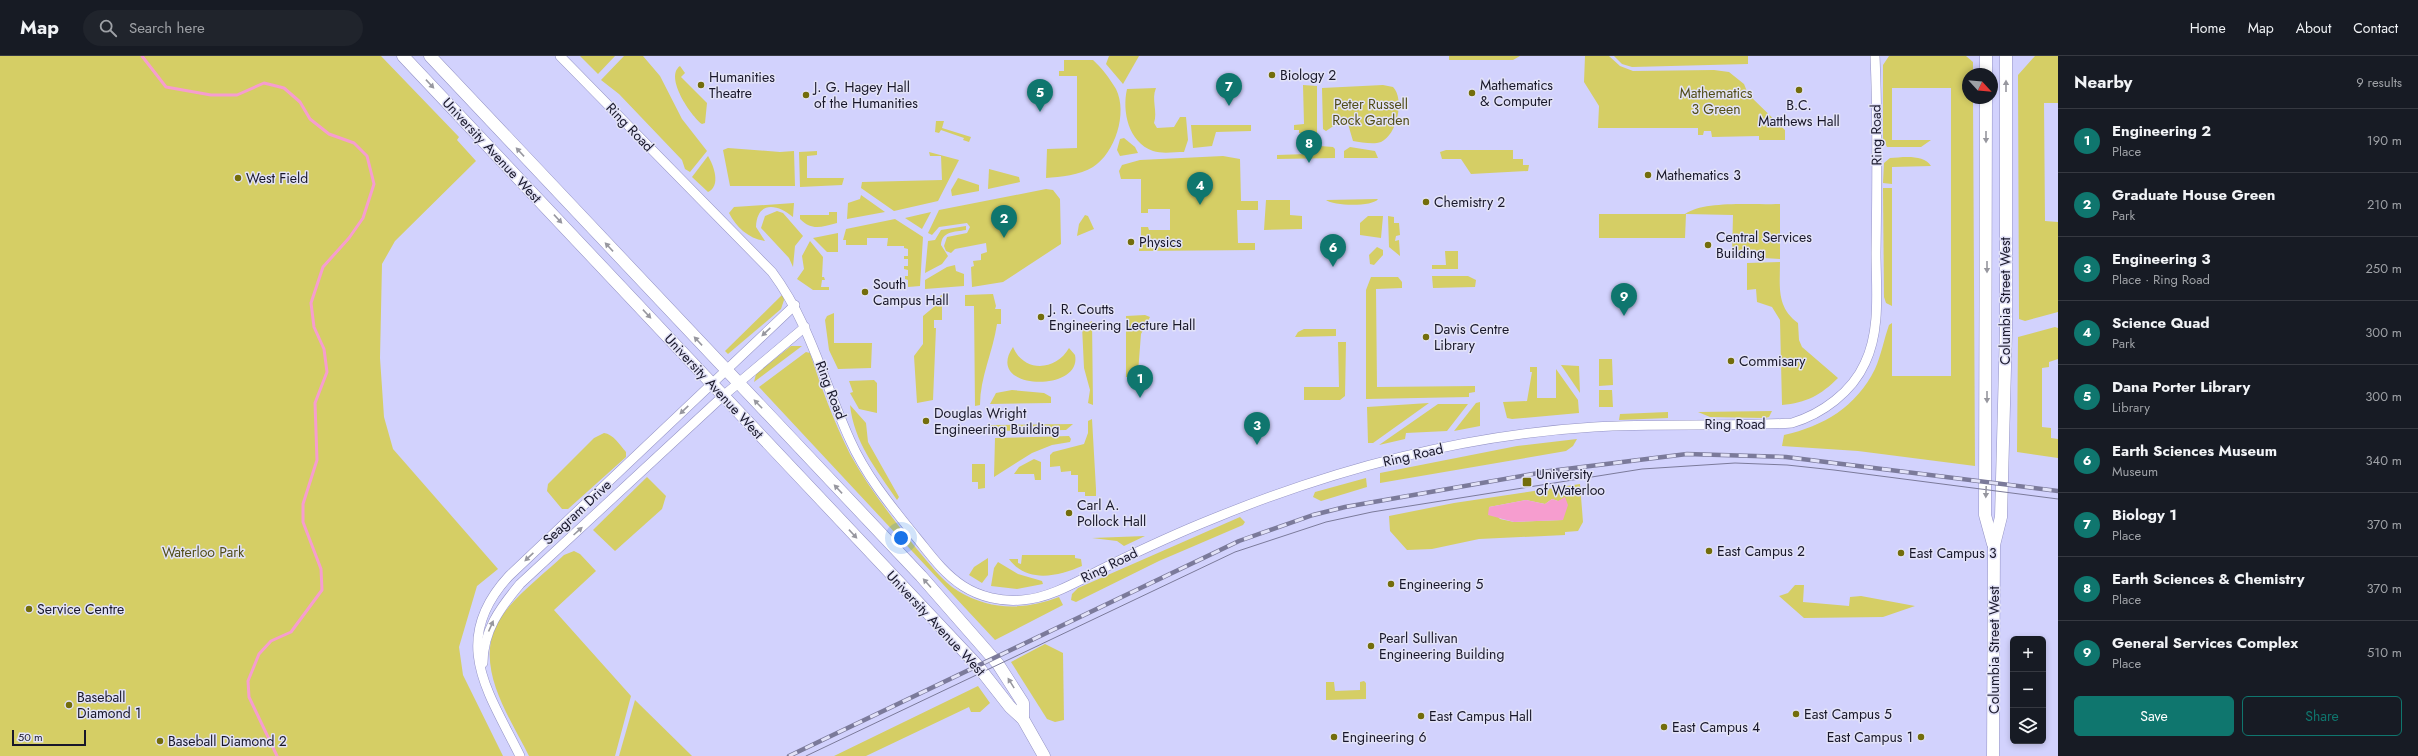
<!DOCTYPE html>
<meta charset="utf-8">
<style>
:root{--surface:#171b24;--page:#20242c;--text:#f1f3f6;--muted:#9ea1a6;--line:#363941;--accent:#0f766e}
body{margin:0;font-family:Jost,sans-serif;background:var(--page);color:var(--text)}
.controls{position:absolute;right:12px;bottom:12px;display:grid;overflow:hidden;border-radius:6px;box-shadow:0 2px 6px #0003}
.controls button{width:36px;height:36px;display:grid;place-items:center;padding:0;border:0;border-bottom:1px solid var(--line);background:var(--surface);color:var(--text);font:20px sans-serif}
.compass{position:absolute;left:1962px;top:12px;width:36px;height:36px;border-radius:50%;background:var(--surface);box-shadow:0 2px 6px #0003;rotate:116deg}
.scale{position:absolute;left:12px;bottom:10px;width:74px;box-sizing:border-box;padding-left:4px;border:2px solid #18172a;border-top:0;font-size:11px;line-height:14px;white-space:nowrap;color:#18172a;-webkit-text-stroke:3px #e2e2f7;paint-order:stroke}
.you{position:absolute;left:901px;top:482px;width:14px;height:14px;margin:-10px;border:3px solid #fff;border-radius:50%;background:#1a73e8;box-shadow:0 0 0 6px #1a73e833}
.badge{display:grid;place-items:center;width:26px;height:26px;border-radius:50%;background:var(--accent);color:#fff;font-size:13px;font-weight:700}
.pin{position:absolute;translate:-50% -33px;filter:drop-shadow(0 1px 2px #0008)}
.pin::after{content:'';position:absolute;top:21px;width:14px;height:12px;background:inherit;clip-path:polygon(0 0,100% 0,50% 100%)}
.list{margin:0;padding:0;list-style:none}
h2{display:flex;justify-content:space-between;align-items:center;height:52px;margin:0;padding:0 16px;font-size:17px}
h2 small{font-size:13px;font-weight:400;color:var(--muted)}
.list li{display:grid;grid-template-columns:26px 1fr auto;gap:12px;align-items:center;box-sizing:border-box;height:64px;padding:0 16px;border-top:1px solid var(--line)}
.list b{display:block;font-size:15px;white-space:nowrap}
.list p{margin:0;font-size:13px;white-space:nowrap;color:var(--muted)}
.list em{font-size:13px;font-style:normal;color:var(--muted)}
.actions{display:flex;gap:8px;padding:12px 16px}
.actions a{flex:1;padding:9px 0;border:1px solid var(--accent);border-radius:6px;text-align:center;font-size:14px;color:var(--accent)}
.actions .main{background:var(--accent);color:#fff}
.icon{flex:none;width:22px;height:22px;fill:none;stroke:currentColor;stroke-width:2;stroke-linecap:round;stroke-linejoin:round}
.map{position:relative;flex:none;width:2058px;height:700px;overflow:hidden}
header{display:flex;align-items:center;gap:24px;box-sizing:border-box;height:56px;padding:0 20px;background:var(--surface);border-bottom:1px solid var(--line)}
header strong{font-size:19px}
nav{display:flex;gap:22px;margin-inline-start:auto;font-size:14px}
.search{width:280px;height:36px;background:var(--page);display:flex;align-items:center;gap:10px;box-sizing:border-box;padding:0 14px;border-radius:22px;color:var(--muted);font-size:15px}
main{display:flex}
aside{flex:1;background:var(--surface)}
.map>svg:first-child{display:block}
</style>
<header>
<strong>Map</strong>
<div class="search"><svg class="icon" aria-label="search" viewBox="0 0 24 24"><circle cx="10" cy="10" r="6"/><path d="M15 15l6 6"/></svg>Search here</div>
<nav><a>Home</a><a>Map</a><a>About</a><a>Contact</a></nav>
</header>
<main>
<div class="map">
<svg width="2058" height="700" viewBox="0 0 2058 700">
<rect width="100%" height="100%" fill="#d2d2fd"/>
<!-- green -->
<g fill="#d5ce65" fill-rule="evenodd">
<path d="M0 0H381L459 81 457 84 476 105 395 185 382 208 380 302 384 361 393 393 498 513 477 530 459 591 463 619 503 700H0Z"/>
<path d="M580 0H615L598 18Z"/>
<path d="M624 0H643L660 20 682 63 707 95 690 116 685 113 682 104 619 38 601 24Z"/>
<path d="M1109 0H1139L1123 28 1106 8Z"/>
<path d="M1449 0H1520L1513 4H1449Z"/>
<path d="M1585 0H1609L1620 10 1633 15 1714 14 1729 16 1744 28 1748 38 1785 74V84H1759V80L1712 81 1711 75H1704L1703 79H1698V72H1598L1599 50 1584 26Z"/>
<path d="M1614 0H1748V8L1632 11 1622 8Z"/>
<path d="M1889 0H1966L1973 6V18H1968V42H1973L1975 410 1858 395 1782 390 1784 379C1824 370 1856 351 1875 313 1881 300 1884 283 1889 269L1892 267V320H1951V32H1892V84H1931L1921 91H1887L1883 83V9Z"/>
<path d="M2035 0H2058V47H2044L2045 165 2058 166V256L2025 265 2019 263 2018 19Z"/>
<path d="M1064 4H1093C1102 12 1110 23 1116 33 1128 57 1115 97 1093 111 1080 119 1060 121 1046 122L1047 93 1077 92V20H1059V15H1064Z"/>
<path d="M680 10 685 17 681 21 707 47 705 67 702 68C691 60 664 21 680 10Z"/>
<path d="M1303 29 1317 30V78L1299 77V74H1294V69L1304 68Z"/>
<path d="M1383 29 1393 31C1405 43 1397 79 1381 86 1373 89 1361 86 1353 85L1348 68 1335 69 1326 75 1323 73 1322 32Z"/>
<path d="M1156 32C1151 43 1158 56 1154 67L1157 72 1174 71 1180 61H1186L1188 84 1184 96C1174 96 1162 98 1153 95 1128 86 1122 55 1127 33Z"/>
<path d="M936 65H944L942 72 971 81 969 86 963 84 964 82 941 74 939 77 935 76Z"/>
<path d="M1191 69H1251V75L1216 76 1212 90 1193 92Z"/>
<path d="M1124 82 1135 91 1138 97 1120 100 1117 94 1120 83Z"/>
<path d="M1307 89 1333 91 1335 93V102L1277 103V99L1307 98Z"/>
<path d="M1350 91 1375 95 1378 102H1344V95Z"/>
<path d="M728 92 780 96 794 95 795 130H730L723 94Z"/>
<path d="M1446 94H1513V103H1523V101V109H1529L1528 115 1471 118 1461 103H1442L1440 96Z"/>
<path d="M817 95V99L807 100V122H844L842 129 800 131 799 96Z"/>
<path d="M929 96 959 104 938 145 894 155 861 132 862 126 942 124 941 100H930Z"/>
<path d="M708 100C714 110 721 130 708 136L692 121Z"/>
<path d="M1223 100 1240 103 1241 145H1258V154H1237L1238 187H1255V194L1139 195V189H1141V171H1148L1149 174H1170V153H1148V157H1141V123H1121L1119 115 1122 109 1140 104Z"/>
<path d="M1890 102C1903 101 1924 98 1931 110L1892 111V128L1883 127 1884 107Z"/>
<path d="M989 113 1019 121 1020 126 988 133Z"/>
<path d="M958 122 979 129V135L952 140 951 134Z"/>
<path d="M1883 132H1892V250L1886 247 1884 241Z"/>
<path d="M1046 133 1053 134 1060 143 1061 188 1003 226 972 231 971 211 974 210 973 205 981 204V198L987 196 986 187 955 193 951 197 946 195 944 190 947 181 967 177 970 171 967 167 939 171 932 179 928 177 939 154Z"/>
<path d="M861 139 885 156 847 163 848 147 860 143Z"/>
<path d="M1378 143C1373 151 1333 150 1326 144Z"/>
<path d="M1266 144H1290V159L1302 160V173L1264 174Z"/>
<path d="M794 147 793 161C778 148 757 144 756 171L765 185C749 183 736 171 729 157L734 151Z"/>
<path d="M1780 148V203L1732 200 1733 159 1686 158 1685 182H1599V158H1685C1704 144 1756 149 1780 148Z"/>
<path d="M777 155 783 157 803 180 795 190 793 211 789 202 761 172 765 160Z"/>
<path d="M829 156H837V167C821 171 812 175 800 163V159H829Z"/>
<path d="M931 156 922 173 905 162Z"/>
<path d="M1085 159 1088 160 1094 173 1077 180 1079 168Z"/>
<path d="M1368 160H1383L1381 182 1360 179V167Z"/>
<path d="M1388 160 1394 161V167H1399L1400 179 1396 180 1395 185 1399 184 1400 200 1389 191Z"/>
<path d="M895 163 923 181 920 230 908 231V224L905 223V220H908V214L904 213V210H908V203H904V200H908V193L904 192V190H887L888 182H867V189H846V184H843L846 173Z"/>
<path d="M966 170V174C954 176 942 175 941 189L948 200 942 208 925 217 928 185 935 184 941 174Z"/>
<path d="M838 177V196H827L813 182Z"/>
<path d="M810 185 823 201 822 221H824L825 224H822L821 231H829V234H813L797 223 804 213 802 200Z"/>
<path d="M1377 191 1383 194V199L1374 209 1370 208 1369 199Z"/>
<path d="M1445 195H1458V213H1432V209H1446Z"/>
<path d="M1780 206C1780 230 1776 251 1798 267L1799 284 1802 291 1838 322C1821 339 1806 347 1782 349L1780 264 1772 251 1757 246 1756 233 1747 234V207Z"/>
<path d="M955 209 956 215 964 218V230L925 233V224L947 211Z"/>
<path d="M1432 220H1468L1476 224 1475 231 1433 232Z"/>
<path d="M1371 221H1398L1402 226V232L1376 233 1377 331 1475 330V336L1469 337V341L1366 343V234Z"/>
<path d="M783 238 784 244 781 253 728 298 725 295Z"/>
<path d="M993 238 996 250 995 253H1001V268H997C993 296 980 321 980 349L975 350 974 250H965V239Z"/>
<path d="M941 239H948V249L942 250V264H934V272H936L933 344 917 347 914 300 923 288V260L935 250Z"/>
<path d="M834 257V287H872L871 312 838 313 829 294 825 264 827 260Z"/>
<path d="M1145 259 1150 261 1141 278 1138 317 1133 321H1126V260Z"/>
<path d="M1092 265 1093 349 1088 347 1090 334 1084 312 1082 270Z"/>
<path d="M2055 271 2058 272V303L2049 306V311L2042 312V371L2051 372V382L2058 383V402L2017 396 2018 281Z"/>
<path d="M1304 273H1336V280L1295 281 1298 276Z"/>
<path d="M1338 286H1346L1345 340 1340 344H1304V331H1339Z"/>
<path d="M791 290H802L754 326 756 318Z"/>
<path d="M1013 291C1024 317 1056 315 1069 292L1075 299C1083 337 983 335 1013 291Z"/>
<path d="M806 296 810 297C821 331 834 366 850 398 868 431 893 463 916 492 929 507 942 525 958 535 991 555 1025 554 1059 541L1063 549 995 584 759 331Z"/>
<path d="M1599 303H1612L1613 329 1599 330Z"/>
<path d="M1561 309 1579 310 1580 337Z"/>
<path d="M1530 311H1537V342H1556V313L1578 344 1579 357 1512 363 1507 362 1503 346 1527 345 1532 316H1530Z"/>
<path d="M874 324 877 327V357L859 353 850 337 853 336 849 325Z"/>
<path d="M1012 334 1044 337 1051 341V347L990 348 996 337Z"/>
<path d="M1599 334H1612L1613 351H1599Z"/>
<path d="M1480 346V370L1454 375 1476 347Z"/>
<path d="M1429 347 1373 387H1368L1367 351Z"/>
<path d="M1438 348H1468L1447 375 1406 377 1405 383 1379 389Z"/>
<path d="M850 349 866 367 868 386 899 441 897 444C876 413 854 386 850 349Z"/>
<path d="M1772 355 1769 361 1765 362 1710 361 1698 356Z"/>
<path d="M1668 356V362L1619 364 1620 358Z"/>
<path d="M1092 363 1096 433V440H1085V436H1078V419H1071V415L1061 416 1060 410 1050 411V399L1053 396 1084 388 1088 377V365Z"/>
<path d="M1073 368 1066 374 993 375 991 369Z"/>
<path d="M604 377C613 378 620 389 626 396V401L568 453H562L547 435 548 428 594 382Z"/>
<path d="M1069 380 1071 383 1070 386 1052 389 1032 397 994 421 995 382Z"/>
<path d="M1577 383 1573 390 1566 395 1380 427V417L1517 390Z"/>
<path d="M1034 403 1041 406V424H1035L1034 418H1014L1019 411Z"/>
<path d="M972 408H985V432L978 433V426H972Z"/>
<path d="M647 421 666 440 662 453 615 495 593 474Z"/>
<path d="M1366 422 1367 431 1321 445 1313 441 1315 436Z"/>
<path d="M1580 428 1583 466 1578 475 1565 476V479L1479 483 1432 493 1407 494 1390 475 1389 460 1454 447ZM1552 443 1558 445 1563 464 1514 466 1500 463 1489 451 1526 444 1545 448Z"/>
<path d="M1240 461 1245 466 1243 469 1159 505 1076 546 1071 544 1072 538 1078 532Z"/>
<path d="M1145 480 1124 490 1117 485 1092 482Z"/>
<path d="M574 495 580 498 596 515 554 554 631 640 615 700H529C508 658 471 607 501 561 516 539 545 517 564 499Z"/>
<path d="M1022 499H1075V502L1081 503 1082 510C1059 520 1027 528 1009 503H1018V507L1021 508Z"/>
<path d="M988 502V519L982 527 969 519 974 511Z"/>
<path d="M998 506 1018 518 1042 525 1043 528 1017 533 991 530 994 512Z"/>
<path d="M1795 529H1804L1803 546 1849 550 1850 541 1861 540 1915 550 1883 561 1804 562 1779 540 1788 537Z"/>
<path d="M1045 588 1063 597 1064 664 1055 666 1047 663 1011 606Z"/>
<path d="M1364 625 1366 627V643L1326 644V626H1334L1335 635 1360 634V626Z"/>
<path d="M978 630 990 647 980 656H971L969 651 866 700H834Z"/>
<path d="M635 644 690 698 692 700H619Z"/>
</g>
<!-- water -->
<path fill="#f69dcf" d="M1565 441 1568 449 1563 464 1514 466 1488 459 1489 451 1526 444 1545 448 1552 443 1558 445Z"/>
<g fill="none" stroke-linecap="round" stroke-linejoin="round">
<!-- stream -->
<path stroke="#f69dcf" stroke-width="3" d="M142 0 166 31 211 39H237L264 27 284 32 300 46 310 63 329 78 354 87 367 100 374 128 363 162 349 182 323 211 311 247 314 271 324 293 327 316 315 347 317 404 303 448V466L321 513 322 534 291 576 271 585 259 598 248 625 249 641 277 700"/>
<!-- minor casing -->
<g stroke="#9392c4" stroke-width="10">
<g id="minor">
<path d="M560 0 772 216C810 267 824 327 850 384 866 420 891 450 916 481 930 498 943 517 963 530 980 541 1002 546 1022 544 1052 542 1081 523 1108 510 1141 494 1175 478 1210 464 1331 414 1462 379 1594 371 1660 367 1726 371 1792 367 1822 358 1852 336 1865 307 1881 274 1876 232 1876 197 1877 131 1878 66 1875 0"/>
<path d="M483 607C483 575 500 552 520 528L723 340 805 271"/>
<path d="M520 700C488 635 449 585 509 520L795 249"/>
</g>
</g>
<!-- secondary casing -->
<g stroke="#9392c4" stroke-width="13">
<g id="secondary">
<path d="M403 0 977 609 1010 651 1023 663 1044 700"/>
<path d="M430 0 921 520 998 608 1023 647V663"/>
<path d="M1986 18V0"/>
<path d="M1986 42 1985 459 1993 488"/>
<path d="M1993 700 1994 489 2001 461 2006 274V0"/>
</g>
</g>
<!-- minor -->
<use href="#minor" stroke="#fff" stroke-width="9"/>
<!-- secondary -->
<use href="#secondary" stroke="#fff" stroke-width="12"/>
<!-- tram -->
<g stroke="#7b7a9a" stroke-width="1">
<path d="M1428 435 1579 412"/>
<path d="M806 700 1235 496 1326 466 1372 456 1642 413 1735 407 1787 409 1834 414 2058 443"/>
</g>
<!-- rail casing -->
<g stroke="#7b7a9a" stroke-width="4.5">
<path id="rail" d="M789 700 1239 485 1313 459 1345 451 1550 415 1687 398 1786 401 2058 435"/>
</g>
<!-- rail -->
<use href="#rail" stroke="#e2e2f7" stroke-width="3" stroke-dasharray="9" stroke-linecap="butt"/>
</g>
<!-- one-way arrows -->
<defs><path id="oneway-solid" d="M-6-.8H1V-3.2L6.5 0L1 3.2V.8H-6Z"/></defs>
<g fill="#97979f">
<use href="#oneway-solid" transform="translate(430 28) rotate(47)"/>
<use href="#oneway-solid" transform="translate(2006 30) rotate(-90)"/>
<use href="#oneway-solid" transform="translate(1986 81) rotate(90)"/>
<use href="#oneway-solid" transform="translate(520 96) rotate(-133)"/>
<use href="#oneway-solid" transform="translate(558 163) rotate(47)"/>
<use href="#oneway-solid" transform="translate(609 191) rotate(-133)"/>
<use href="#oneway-solid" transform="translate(1987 211) rotate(90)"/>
<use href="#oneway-solid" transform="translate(647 258) rotate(47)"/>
<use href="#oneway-solid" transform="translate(766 276) rotate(137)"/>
<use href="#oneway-solid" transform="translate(698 285) rotate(-133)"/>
<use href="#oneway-solid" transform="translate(1987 341) rotate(90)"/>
<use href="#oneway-solid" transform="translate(758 348) rotate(-134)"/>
<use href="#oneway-solid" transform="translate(684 354) rotate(136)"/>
<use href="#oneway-solid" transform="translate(838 433) rotate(-133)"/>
<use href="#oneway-solid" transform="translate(1986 436) rotate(92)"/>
<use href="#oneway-solid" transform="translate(578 475) rotate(-42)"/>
<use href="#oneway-solid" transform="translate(853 478) rotate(47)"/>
<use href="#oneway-solid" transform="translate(529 501) rotate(137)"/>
<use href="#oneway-solid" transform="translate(927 527) rotate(-132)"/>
<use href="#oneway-solid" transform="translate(491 570) rotate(-66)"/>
<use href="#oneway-solid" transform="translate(1011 627) rotate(-122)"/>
</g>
<!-- markers -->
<g fill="#736d0b" stroke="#e2e2f7" stroke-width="1.5">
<circle cx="1272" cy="19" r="4"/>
<circle cx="701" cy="29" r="4"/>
<circle cx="1799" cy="34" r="4"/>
<circle cx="1472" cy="37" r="4"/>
<circle cx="806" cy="39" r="4"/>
<circle cx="1648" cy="119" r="4"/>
<circle cx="238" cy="122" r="4"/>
<circle cx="1426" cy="146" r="4"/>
<circle cx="1131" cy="186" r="4"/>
<circle cx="1708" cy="189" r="4"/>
<circle cx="865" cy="236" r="4"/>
<circle cx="1041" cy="261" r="4"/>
<circle cx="1426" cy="281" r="4"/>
<circle cx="1731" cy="305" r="4"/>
<circle cx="926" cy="365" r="4"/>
<rect x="1522" y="421" width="10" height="10" rx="2"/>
<circle cx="1069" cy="457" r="4"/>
<circle cx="1709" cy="495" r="4"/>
<circle cx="1901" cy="497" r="4"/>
<circle cx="1391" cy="528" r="4"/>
<circle cx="29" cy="553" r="4"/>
<circle cx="1371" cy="590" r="4"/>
<circle cx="69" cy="649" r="4"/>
<circle cx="1796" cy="658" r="4"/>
<circle cx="1421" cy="660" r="4"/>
<circle cx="1664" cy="671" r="4"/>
<circle cx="1334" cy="681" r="4"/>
<circle cx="1921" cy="681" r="4"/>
<circle cx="160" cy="685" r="4"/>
</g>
<g text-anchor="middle" stroke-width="3" stroke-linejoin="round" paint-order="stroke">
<!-- poi labels -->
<g font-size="14" fill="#18172a" stroke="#e2e2f7" text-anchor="start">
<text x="1280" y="24">Biology 2</text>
<text x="709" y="26">Humanities<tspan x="709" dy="16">Theatre</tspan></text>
<text x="1480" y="34">Mathematics<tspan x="1480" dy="16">&amp; Computer</tspan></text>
<text x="814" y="36">J. G. Hagey Hall<tspan x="814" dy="16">of the Humanities</tspan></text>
<text x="1799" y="54" text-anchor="middle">B.C.<tspan x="1799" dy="16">Matthews Hall</tspan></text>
<text x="1656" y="124">Mathematics 3</text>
<text x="246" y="127">West Field</text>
<text x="1434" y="151">Chemistry 2</text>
<text x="1716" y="186">Central Services<tspan x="1716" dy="16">Building</tspan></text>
<text x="1139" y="191">Physics</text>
<text x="873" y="233">South<tspan x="873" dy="16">Campus Hall</tspan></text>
<text x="1049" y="258">J. R. Coutts<tspan x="1049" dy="16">Engineering Lecture Hall</tspan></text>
<text x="1434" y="278">Davis Centre<tspan x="1434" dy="16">Library</tspan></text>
<text x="1739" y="310">Commisary</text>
<text x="934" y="362">Douglas Wright<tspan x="934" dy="16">Engineering Building</tspan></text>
<text x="1536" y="423">University<tspan x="1536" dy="16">of Waterloo</tspan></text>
<text x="1077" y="454">Carl A.<tspan x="1077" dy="16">Pollock Hall</tspan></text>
<text x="1717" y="500">East Campus 2</text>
<text x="1909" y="502">East Campus 3</text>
<text x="1399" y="533">Engineering 5</text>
<text x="37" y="558">Service Centre</text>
<text x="1379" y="587">Pearl Sullivan<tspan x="1379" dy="16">Engineering Building</tspan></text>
<text x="77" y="646">Baseball<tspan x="77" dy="16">Diamond 1</tspan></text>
<text x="1804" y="663">East Campus 5</text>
<text x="1429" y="665">East Campus Hall</text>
<text x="1672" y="676">East Campus 4</text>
<text x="1342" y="686">Engineering 6</text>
<text x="1913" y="686" text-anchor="end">East Campus 1</text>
<text x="168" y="690">Baseball Diamond 2</text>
</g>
<!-- park labels -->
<g font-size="14" fill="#514d18" stroke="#e2e2f7">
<text x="1716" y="42">Mathematics<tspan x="1716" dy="16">3 Green</tspan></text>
<text x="1371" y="53">Peter Russell<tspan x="1371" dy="16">Rock Garden</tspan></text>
<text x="203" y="501">Waterloo Park</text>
</g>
<!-- street labels -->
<g font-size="14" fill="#18172a" stroke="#e2e2f7">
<text transform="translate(630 71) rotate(46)" y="5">Ring Road</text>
<text transform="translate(1876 79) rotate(-91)" y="5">Ring Road</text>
<text transform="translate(492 94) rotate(47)" y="5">University Avenue West</text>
<text transform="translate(2005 245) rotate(-90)" y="5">Columbia Street West</text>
<text transform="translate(714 330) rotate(47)" y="5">University Avenue West</text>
<text transform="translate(831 334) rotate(69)" y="5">Ring Road</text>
<text x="1735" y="373">Ring Road</text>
<text transform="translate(1413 399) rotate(-13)" y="5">Ring Road</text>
<text transform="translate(577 456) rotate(-43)" y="5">Seagram Drive</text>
<text transform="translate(1109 509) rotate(-26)" y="5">Ring Road</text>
<text transform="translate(936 567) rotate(47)" y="5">University Avenue West</text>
<text transform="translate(1994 594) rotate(-90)" y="5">Columbia Street West</text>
</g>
</g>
</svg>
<div class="controls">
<button>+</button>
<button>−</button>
<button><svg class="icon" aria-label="layers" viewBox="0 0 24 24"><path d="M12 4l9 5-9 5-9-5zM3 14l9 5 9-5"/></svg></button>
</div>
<svg class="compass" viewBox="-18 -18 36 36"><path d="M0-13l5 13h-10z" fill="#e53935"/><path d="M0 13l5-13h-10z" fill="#9ea1a6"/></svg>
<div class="scale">50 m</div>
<div class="you"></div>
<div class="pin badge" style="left:1140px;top:342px">1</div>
<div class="pin badge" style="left:1004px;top:182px">2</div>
<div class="pin badge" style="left:1257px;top:389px">3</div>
<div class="pin badge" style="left:1200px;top:149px">4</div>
<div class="pin badge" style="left:1040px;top:56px">5</div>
<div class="pin badge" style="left:1333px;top:211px">6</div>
<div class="pin badge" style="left:1229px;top:50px">7</div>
<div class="pin badge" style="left:1309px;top:107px">8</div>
<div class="pin badge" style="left:1624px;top:260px">9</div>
</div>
<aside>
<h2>Nearby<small>9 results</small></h2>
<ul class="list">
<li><span class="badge">1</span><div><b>Engineering 2</b><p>Place</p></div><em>190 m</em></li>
<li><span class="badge">2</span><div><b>Graduate House Green</b><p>Park</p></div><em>210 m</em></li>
<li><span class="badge">3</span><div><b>Engineering 3</b><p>Place · Ring Road</p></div><em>250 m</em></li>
<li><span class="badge">4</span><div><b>Science Quad</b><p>Park</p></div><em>300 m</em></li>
<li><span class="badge">5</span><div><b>Dana Porter Library</b><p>Library</p></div><em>300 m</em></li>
<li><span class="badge">6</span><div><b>Earth Sciences Museum</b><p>Museum</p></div><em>340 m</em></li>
<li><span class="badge">7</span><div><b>Biology 1</b><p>Place</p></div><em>370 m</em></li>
<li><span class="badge">8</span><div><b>Earth Sciences &amp; Chemistry</b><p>Place</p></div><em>370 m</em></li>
<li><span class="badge">9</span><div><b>General Services Complex</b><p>Place</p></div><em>510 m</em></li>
</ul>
<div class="actions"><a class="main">Save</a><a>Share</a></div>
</aside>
</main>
